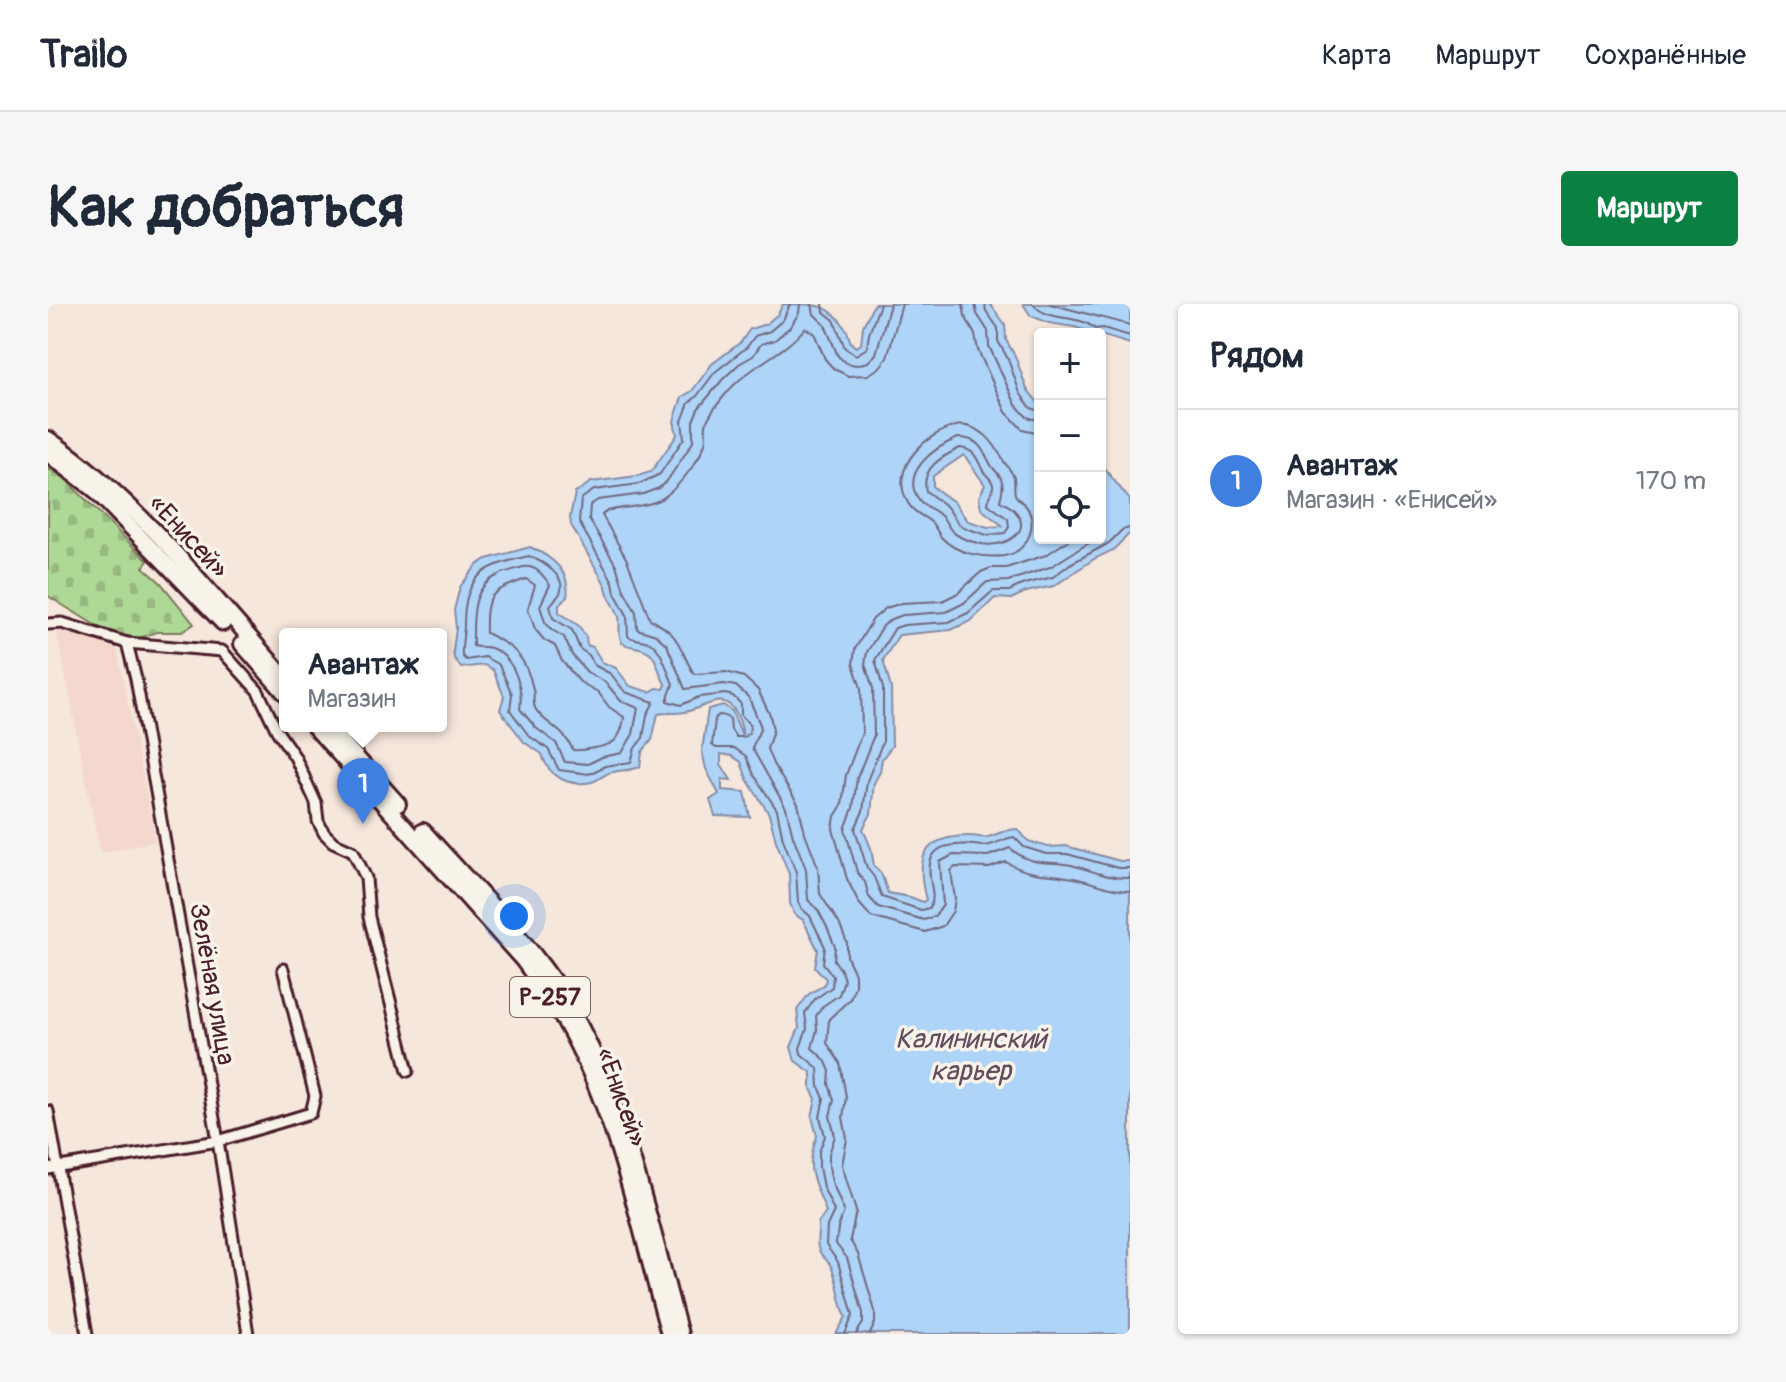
<!DOCTYPE html>
<html lang="ru">
<meta charset="utf-8">
<style>
:root{--surface:#fff;--page:#f6f6f7;--text:#1f2937;--muted:#747a83;--line:#e0e1e3;--accent:#0b8043}
body{margin:0;font-family:Pangolin,sans-serif;background:var(--page);color:var(--text)}
.controls{position:absolute;right:24px;top:24px;display:grid;overflow:hidden;border-radius:8px;box-shadow:0 2px 6px #0004}
.controls button{width:72px;height:72px;display:grid;place-items:center;padding:0;border:0;border-bottom:2px solid var(--line);background:var(--surface);color:var(--text);font:40px sans-serif}
.you{position:absolute;left:466px;top:612px;width:28px;height:28px;margin:-20px;border:6px solid #fff;border-radius:50%;background:#1a73e8;box-shadow:0 0 0 12px #1a73e833}
.badge{display:grid;place-items:center;width:52px;height:52px;border-radius:50%;background:var(--accent);color:#fff;font-size:26px;font-weight:700}
.pin{position:absolute;translate:-50% -66px;filter:drop-shadow(0 2px 4px #0008)}
.pin::after{content:'';position:absolute;top:42px;width:28px;height:24px;background:inherit;clip-path:polygon(0 0,100% 0,50% 100%)}
.popup{position:absolute;left:231px;top:324px;width:168px;height:104px;box-sizing:border-box;display:grid;place-content:center;border-radius:8px;background:var(--surface);filter:drop-shadow(0 2px 6px #0005);font-size:26px;white-space:nowrap;color:var(--muted)}
.popup b{font-size:30px;color:var(--text)}
.popup::after{content:'';position:absolute;left:50%;top:100%;margin-left:-16px;border:16px solid transparent;border-top-color:var(--surface)}
.list{margin:0;padding:0;list-style:none}
h2{display:flex;justify-content:space-between;align-items:center;height:104px;margin:0;padding:0 32px;font-size:34px}
h2 small{font-size:26px;font-weight:400;color:var(--muted)}
.list li{display:grid;grid-template-columns:52px 1fr auto;gap:24px;align-items:center;box-sizing:border-box;height:144px;padding:0 32px;border-top:2px solid var(--line)}
.list b{display:block;font-size:30px;white-space:nowrap}
.list p{margin:0;font-size:26px;white-space:nowrap;color:var(--muted)}
.list em{font-size:26px;font-style:normal;color:var(--muted)}
.icon{flex:none;width:44px;height:44px;fill:none;stroke:currentColor;stroke-width:2;stroke-linecap:round;stroke-linejoin:round}
.map{position:relative;flex:none;width:1082px;height:1030px;overflow:hidden;border-radius:8px}
header{display:flex;align-items:center;gap:48px;box-sizing:border-box;height:112px;padding:0 40px;background:var(--surface);border-bottom:2px solid var(--line)}
header strong{font-size:38px}
nav{display:flex;gap:44px;margin-inline-start:auto;font-size:28px}
.intro{display:flex;align-items:center;justify-content:space-between;box-sizing:border-box;height:192px;padding:0 48px}
h1{margin:0;font-size:56px}
.button{padding:20px 36px;border-radius:8px;background:var(--accent);color:#fff;font-size:28px;font-weight:700}
main{display:flex;gap:48px;padding:0 48px}
aside{flex:1;background:var(--surface);border-radius:8px;box-shadow:0 2px 6px #0004}
.map>svg:first-child{display:block}
</style>
<header>
<strong>Trailo</strong>
<nav><a>Карта</a><a>Маршрут</a><a>Сохранённые</a></nav>
</header>
<div class="intro"><h1>Как добраться</h1><a class="button">Маршрут</a></div>
<main>
<div class="map">
<svg width="1082" height="1030" viewBox="0 0 1082 1030">
<defs>
<pattern id="cemetery-stones" width="16" height="16" patternUnits="userSpaceOnUse" patternTransform="scale(2)"><rect width="16" height="16" fill="#aed895"/><path d="M2 7V4a2 2 0 0 1 4 0v3zM10 15v-3a2 2 0 0 1 4 0v3z" fill="#97b981"/></pattern>
</defs>
<rect width="100%" height="100%" fill="#f6e7dc"/>
<filter id="ink" filterUnits="userSpaceOnUse"><feTurbulence type="fractalNoise" baseFrequency=".0125" numOctaves="2"/><feDisplacementMap in="SourceGraphic" scale="16" xChannelSelector="R" yChannelSelector="G"/><feConvolveMatrix kernelMatrix="1 2 1 2 8 2 1 2 1" color-interpolation-filters="sRGB"/></filter>
<g filter="url(#ink)">
<!-- built -->
<path fill="#f4d8ce" d="M8 324 68 340 108 537 52 549Z"/>
<!-- cemetery -->
<path fill="url(#cemetery-stones)" stroke="#7c7c60" stroke-width="2" d="M0 164 15 173 100 257 95 263 113 279 146 320 134 328H109L91 334 60 329 0 292Z"/>
<!-- water -->
<g fill="#aed4f8" stroke="#868ca6" stroke-width="2" fill-rule="evenodd">
<path d="M735 0C770 0 784 0 799 27 802 35 801 39 808 43L813 40 815 22 826 0H942L957 20 958 36 967 52 979 85 992 101V234H1052V159L1082 196V229L1065 246 1046 255 1006 282 978 288 963 295 947 294 923 317 903 326 851 331 835 356 843 384 844 442 834 455 832 468 826 479 823 510 815 525 823 544 826 562 833 569 840 589 862 593 875 598 878 596C867 554 874 532 922 532 928 532 935 534 940 533 951 530 958 525 970 525L980 537 1000 543 1018 542 1072 557H1082V1030H788L798 1013C790 996 791 974 781 959 777 954 772 951 770 944 768 936 771 928 770 919L778 908C766 874 756 868 769 832L764 813 768 795 763 785V768L747 757 743 743 751 724 749 706 761 690 776 681 778 675 767 663 770 646 755 616 746 610 742 599 741 570 728 537 721 510 699 475 693 458 684 452 673 450V460L683 476 674 475V486L697 488 702 513 667 512 662 496 671 490 658 465 654 447 660 405 675 401 684 407 694 431C695 424 693 421 690 413 677 383 657 405 636 408 627 410 619 408 610 410L604 436 594 448 592 463C582 467 571 466 561 469 555 471 549 477 544 478 521 483 500 473 494 450L476 438 452 406 456 392 445 366 436 361 413 364 406 354 405 347 408 324 406 306 412 283 429 261 439 255 482 243C504 253 523 267 519 293L511 301V308L531 322 538 333 539 341 545 343 554 358 568 364 582 382 602 388 609 384 616 385 618 381C610 371 610 352 599 347 591 342 582 344 574 339 569 329 573 322 571 313 568 301 559 295 558 282L523 221 522 213 527 189 543 178 589 172 603 168 629 131 626 117 634 93 644 87 664 60 693 38 702 25 718 20 730 10ZM916 151 937 181 931 193 933 205 955 222 940 223 920 217 906 198 885 183V172Z"/>
<path d="M975 0H1082V40L1026 23 1001 19 983 12Z"/>
</g>
<g fill="none" stroke-linecap="round" stroke-linejoin="round">
<!-- shore -->
<g stroke="#72677d" stroke-width="2">
<path d="M742 0 735 16 722 27 707 32 699 43 667 68 649 92 641 99 634 117 636 134 612 170 591 180 546 186 533 195 531 218 565 278 567 289 579 311 580 332C587 337 597 335 604 340 614 346 620 369 625 380L619 397 633 401 651 393 677 390 685 392 693 400V411L702 421 701 429 696 433H688L683 426 682 415C677 412 671 408 667 415L664 441 668 444H686L698 452 706 471 729 506 735 535 748 568 750 598 753 604 762 612 777 643 775 659 785 672 784 683 767 695 757 709 759 725 752 744 753 750 770 764 771 783 776 794 772 813 777 832 771 848V863L775 883 786 907 779 922 778 941 790 958 805 1011 797 1030"/>
<path d="M752 0 751 9 742 23 727 36 713 40 705 52 691 60 675 75 650 105 645 117V138L619 177 611 184 595 190 550 196 542 201 541 215 568 261 576 286 588 308 589 325 608 331 619 341 637 385 676 380 688 382 701 394 713 423 704 444 738 504 745 532 758 565 760 596 770 606 779 623 787 643 786 656 793 666 796 676 791 691 775 702 768 712 769 726 764 744 777 756 782 767 781 780 786 796 782 812 787 832 781 850V862L784 878 796 907 790 924 788 940 799 954 815 1009V1019L808 1030"/>
<path d="M764 0 766 10 777 21 790 52 798 59 808 61 820 58 828 50 842 0"/>
<path d="M775 0 776 8 786 16 797 44 808 51 819 44 821 30 832 0"/>
<path d="M915 0 917 12 927 31 930 46 958 108 974 125 992 129"/>
<path d="M927 0 929 10 940 27 941 42 968 101 979 113 992 117"/>
<path d="M937 0 938 7 950 24V37L960 55 972 89 983 104 992 107"/>
<path d="M985 0C1000 19 1030 9 1047 25L1055 24 1082 32"/>
<path d="M1002 0 1082 21"/>
<path d="M913 121C934 123 945 137 954 154 957 161 964 166 966 174 967 180 965 188 968 192 971 197 977 199 980 205 990 225 977 249 956 252 935 254 908 250 893 233 890 229 887 222 883 218 875 211 866 210 860 199 839 164 880 126 913 121Z"/>
<path d="M910 134C930 133 935 146 943 161 947 168 953 170 954 178 956 184 953 191 952 197 957 200 963 202 967 207 988 231 949 246 930 239 921 237 909 233 903 226 899 221 897 215 892 211 887 205 878 204 872 197 850 169 887 143 910 134Z"/>
<path d="M912 144C926 145 929 154 934 165 937 172 944 174 945 181 946 189 940 192 940 200L960 215 961 223 957 229 939 231 917 224 910 219 899 203 878 187C873 164 893 153 912 144Z"/>
<path d="M1082 224 1074 226 1061 239 1022 260 1005 273 976 280 961 287H945L920 309 901 318 856 321 847 324 827 356 835 384V437L819 477 815 507 807 525 819 564 826 573 834 593 873 606 881 604C888 595 883 584 882 573 877 535 910 540 936 542 946 542 956 534 966 533L976 543 998 550H1019L1070 564H1082"/>
<path d="M1024 234 998 251 958 264H943L933 268 910 289 894 297 854 299 838 304 825 315 807 345 805 360 813 384 814 429 798 471 794 501 787 512 785 525 799 575 811 599 823 613 877 628 895 622 905 607 907 595 903 567 907 563 941 564 958 558C981 572 995 569 1019 573 1041 575 1059 587 1082 587"/>
<path d="M1049 234 1002 263 960 277 939 278 916 299 898 308 855 311 843 315 835 322 819 348 817 360 825 384 826 431 809 474 805 504 797 525 809 568 817 578 821 593 830 603 876 616 887 612 895 601 892 558 905 551 940 552 962 544C986 565 1001 555 1027 562 1045 567 1062 575 1082 574"/>
<path d="M481 252C493 257 522 273 511 291 508 295 504 298 502 302L505 314 524 326 532 345 541 351 546 361 563 370 577 388 606 398 599 411 595 434 587 444 583 458 557 462 541 470 511 466 500 445 481 432 462 406 464 390 451 361 437 353 418 356 414 352C413 341 416 331 416 320 416 270 437 262 481 252Z"/>
<path d="M475 263C488 261 495 271 502 281L492 302 497 318 504 326 516 333 524 351 539 368 557 378 573 397 590 404 585 430 574 449 554 453 540 460 517 458 508 439 488 424 472 405C475 384 467 353 443 344 437 342 431 344 425 342 425 315 422 283 451 271 458 267 467 266 475 263Z"/>
<path d="M478 275 487 281 480 304 487 325 496 336 507 342 514 357 532 378 550 388 561 403 576 413C575 421 572 433 565 438 558 443 532 447 525 446 515 423 495 420 487 404 484 398 487 391 485 385 478 353 466 342 438 329 437 290 442 288 478 275Z"/>
<path d="M822 1030 827 1019V1007L810 950 802 936 808 907 794 861 799 835 795 813 798 793 792 759 779 739 781 715 802 695 807 682V670L799 653V639L791 619 772 590 770 563 757 529 750 500 725 460 719 445 725 426 722 411 710 386 696 373 678 368 646 370C629 341 634 332 602 315L579 256 554 211 558 207C603 198 611 207 642 166 648 158 654 150 657 139 659 133 657 128 658 121 658 113 679 88 686 81 708 59 738 48 757 24L766 29 777 55 785 64 800 72 820 71 831 64 839 54 854 0"/>
</g>
<!-- minor casing -->
<g stroke="#4a1f2b" stroke-width="15">
<g id="minor">
<path d="M0 320 14 319 79 339 174 347 210 387 229 427 247 453 268 499 270 517 276 529 285 538 305 547 318 574 321 613 360 767"/>
<path d="M79 339 88 375 170 837 200 1030"/>
<path d="M0 807 39 1030"/>
<path d="M0 865 170 837 263 809 267 792 235 665"/>
</g>
</g>
<!-- highway casing -->
<g stroke="#4a1f2b" stroke-width="20">
<g id="highway">
<path d="M0 135C92 198 163 291 237 374"/>
<path d="M0 150 46 185 175 319"/>
<path d="M194 340 237 389"/>
<path d="M266 422 475 656C494 682 513 708 528 738 574 829 594 933 621 1030"/>
<path d="M280 422 350 500"/>
<path d="M375 527C422 580 480 635 517 695 577 796 601 917 632 1030"/>
</g>
</g>
<!-- minor -->
<use href="#minor" stroke="#f7f3e8" stroke-width="9"/>
<!-- highway -->
<use href="#highway" stroke="#f7f3e8" stroke-width="14"/>
</g>
</g>
<g text-anchor="middle" stroke-width="7" stroke-linejoin="round" paint-order="stroke">
<!-- shield labels -->
<rect fill="#f7f3e8" stroke="#7e5f64" stroke-width="2" x="462" y="673" width="80" height="40" rx="6"/>
<g font-size="24" font-weight="bold" fill="#4a1f2b">
<text x="502" y="701">Р-257</text>
</g>
<!-- street labels -->
<g font-size="26" fill="#4a1f2b" stroke="#f7f3e8">
<text transform="translate(141 232) rotate(47)" y="9">«Енисей»</text>
<text transform="translate(165 680) rotate(80)" y="9">Зелёная улица</text>
<text transform="translate(574 793) rotate(70)" y="9">«Енисей»</text>
</g>
<!-- water labels -->
<g font-size="28" font-style="italic" fill="#634c5e" stroke="#f7f3e8">
<text x="923" y="744">Калининский<tspan x="923" dy="32">карьер</tspan></text>
</g>
</g>
</svg>
<div class="controls">
<button>+</button>
<button>−</button>
<button><svg class="icon" aria-label="locate" viewBox="0 0 24 24"><circle cx="12" cy="12" r="6"/><path d="M12 2v4M12 18v4M2 12h4M18 12h4"/></svg></button>
</div>
<div class="you"></div>
<div class="pin badge" style="left:315px;top:520px;background:#3f7fe0">1</div>
<div class="popup"><b>Авантаж</b>Магазин</div>
</div>
<aside>
<h2>Рядом<small></small></h2>
<ul class="list">
<li><span class="badge" style="background:#3f7fe0">1</span><div><b>Авантаж</b><p>Магазин · «Енисей»</p></div><em>170 m</em></li>
</ul>
</aside>
</main>
